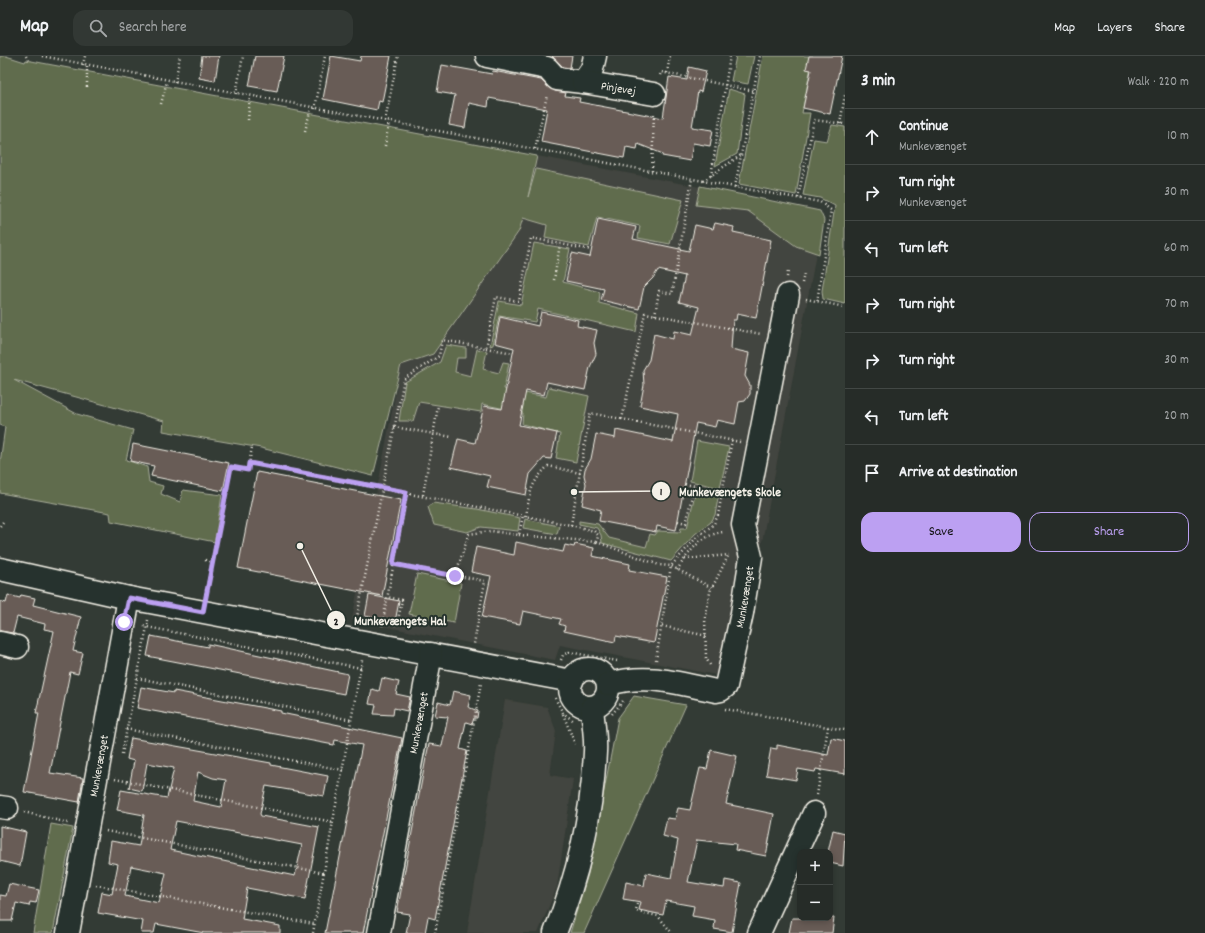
<!DOCTYPE html>
<meta charset="utf-8">
<style>
:root{--surface:#262c28;--page:#323834;--text:#f1f3f6;--muted:#a4a7a8;--line:#424845;--accent:#bca0f2}
body{margin:0;font-family:Dekko,sans-serif;background:var(--page);color:var(--text)}
.controls{position:absolute;right:12px;bottom:12px;display:grid;overflow:hidden;border-radius:8px;box-shadow:0 2px 6px #0003}
.controls button{width:36px;height:36px;display:grid;place-items:center;padding:0;border:0;border-bottom:1px solid var(--line);background:var(--surface);color:var(--text);font:20px sans-serif}
.stop{position:absolute;width:12px;height:12px;margin:-9px;border:3px solid #bca0f2;border-radius:50%;background:#fff}
.stop.end{background:#bca0f2;border-color:#fff;box-shadow:0 1px 4px #0008}
.list{margin:0;padding:0;list-style:none}
h2{display:flex;justify-content:space-between;align-items:center;height:52px;margin:0;padding:0 16px;font-size:17px}
h2 small{font-size:13px;font-weight:400;color:var(--muted)}
.list li{display:grid;grid-template-columns:26px 1fr auto;gap:12px;align-items:center;box-sizing:border-box;height:56px;padding:0 16px;border-top:1px solid var(--line)}
.list b{display:block;font-size:15px;white-space:nowrap}
.list p{margin:0;font-size:13px;white-space:nowrap;color:var(--muted)}
.list em{font-size:13px;font-style:normal;color:var(--muted)}
.actions{display:flex;gap:8px;padding:12px 16px}
.actions a{flex:1;padding:9px 0;border:1px solid var(--accent);border-radius:12px;text-align:center;font-size:14px;color:var(--accent)}
.actions .main{background:var(--accent);color:#111}
.icon{flex:none;width:22px;height:22px;fill:none;stroke:currentColor;stroke-width:2;stroke-linecap:round;stroke-linejoin:round}
.map{position:relative;flex:none;width:845px;height:877px;overflow:hidden}
header{display:flex;align-items:center;gap:24px;box-sizing:border-box;height:56px;padding:0 20px;background:var(--surface);border-bottom:1px solid var(--line)}
header strong{font-size:19px}
nav{display:flex;gap:22px;margin-inline-start:auto;font-size:14px}
.search{width:280px;height:36px;background:var(--page);display:flex;align-items:center;gap:10px;box-sizing:border-box;padding:0 14px;border-radius:12px;color:var(--muted);font-size:15px}
main{display:flex}
aside{flex:1;background:var(--surface)}
.map>svg:first-child{display:block}
</style>
<header>
<strong>Map</strong>
<div class="search"><svg class="icon" aria-label="search" viewBox="0 0 24 24"><circle cx="10" cy="10" r="6"/><path d="M15 15l6 6"/></svg>Search here</div>
<nav><a>Map</a><a>Layers</a><a>Share</a></nav>
</header>
<main>
<div class="map">
<svg width="845" height="877" viewBox="0 0 845 877">
<rect width="100%" height="100%" fill="#333b35"/>
<filter id="ink" filterUnits="userSpaceOnUse"><feTurbulence type="fractalNoise" baseFrequency=".025" numOctaves="2"/><feDisplacementMap in="SourceGraphic" scale="8" xChannelSelector="R" yChannelSelector="G"/><feConvolveMatrix kernelMatrix="1 2 1 2 8 2 1 2 1" color-interpolation-filters="sRGB"/></filter>
<g filter="url(#ink)">
<!-- built -->
<g fill="#43453f">
<path d="M537 100 815 153 822 166 737 619H717L560 589 555 604 352 564 401 309 433 298 519 175Z"/>
<path d="M505 644 547 651 556 675 550 719 573 723 557 831 538 877H467Z"/>
</g>
<!-- green -->
<g fill="#606c4e" stroke="#aaae9b">
<path d="M0 0H6L25 6 26 4 537 100 528 141 536 113 683 144 670 188 638 182 640 170 597 161 589 191 545 182 547 169 523 162 519 175 433 298 401 309 373 420 261 392 163 375 164 365 14 324 77 358 133 374 126 404 147 411 149 426 163 430 161 438 180 446 183 434 222 439 215 486 111 465 110 457 0 437V407L5 371 0 369Z"/>
<path d="M736 0H754L748 28 731 25Z"/>
<path d="M763 0H813L802 57H810L796 139 739 128Z"/>
<path d="M729 33 745 38 737 98 715 110Z"/>
<path d="M832 69 845 71V248L823 243 822 235 835 150 820 142 803 139 814 83 827 85Z"/>
<path d="M700 130 820 155 824 164 819 198 796 190 748 155 696 149Z"/>
<path d="M534 187 570 193 563 226 600 236 599 247 639 257 636 276 538 253 535 266 499 260 493 289 490 290 499 245 521 249Z"/>
<path d="M446 289 466 292V302H457L455 316 471 320 477 293 487 295 483 313 499 317 503 306 509 307 504 333 546 341 549 331 589 340 576 406 556 402 560 378 522 368 523 357 482 348 481 356 419 346 413 365H399L405 326 440 306Z"/>
<path d="M697 385 729 391 720 432 690 425Z"/>
<path d="M696 434 719 437 715 459 711 466 695 478 671 505 602 487 601 479 597 472 579 468V465L598 468 609 482 646 491 650 478 655 479 658 475 680 476 681 472H687Z"/>
<path d="M433 447 477 453 520 462 518 475 481 471 467 476 434 469 428 451Z"/>
<path d="M525 463 559 470 557 478 523 472Z"/>
<path d="M417 518 461 527 454 567 409 558Z"/>
<path d="M634 640 686 649 584 877H570L588 818 618 662Z"/>
<path d="M51 768 73 772 53 877H33Z"/>
</g>
<!-- building -->
<g fill="#685c56" stroke="#f4f1e8" fill-rule="evenodd">
<path d="M202 0H219L215 25 199 22Z"/>
<path d="M255 0H284L277 35 249 30Z"/>
<path d="M331 0 360 5 361 0H391L382 46 379 45 377 54 323 43Z"/>
<path d="M552 0H572L570 12 563 11Z"/>
<path d="M809 0H842L830 58 803 52 811 14 806 13Z"/>
<path d="M442 9 492 18 493 15 541 24 548 31 555 35 566 37 565 40 580 42 579 46 663 62 669 21 687 24 689 11 706 15 701 36 698 35 692 71 713 74 710 90 693 87 690 105 662 100 663 98 638 88 637 93 626 91 624 102 541 86 547 53 489 42 488 51 469 47 465 72 449 69 455 39 437 36Z"/>
<path d="M598 163 636 171 633 183 689 195 695 169 713 173 715 167 734 171 733 176 771 184 756 262 737 258 736 264H733L731 293 749 297 745 320 750 329V338L745 345 739 346 735 368 717 364 715 371 696 367 676 474 657 470 656 476 599 465 601 454 582 449 586 428 584 419 585 413 591 403 596 378 615 382 616 374 673 386 678 358 640 350 644 329 643 314 649 304 654 278 673 283 674 275 692 279 699 251 679 246 685 220 658 214 653 222 644 231 639 253 601 244 604 233 566 225 572 197 590 201Z"/>
<path d="M541 256 578 264 577 270 597 274 594 287 596 298 590 311 585 334 547 326 544 339 526 335 519 369 557 377 551 403 544 402 530 418 526 439 487 431 490 420 451 411 458 383 475 387 484 350 502 353 514 292 495 287 500 261 538 270Z"/>
<path d="M133 388 229 407 223 435 151 420 154 410 130 405Z"/>
<path d="M257 416 401 444 382 540 238 512Z"/>
<path d="M516 486 563 496 565 489 574 491 575 488 594 492 592 500 630 508 629 514 667 521 654 587 616 580 615 586 564 575 565 570 559 568 561 563 523 555 520 568 482 561 491 520 471 516 476 491 514 499Z"/>
<path d="M8 539 20 542 21 539 35 542 33 549 81 561 73 595 83 597 78 618 70 616 50 717 83 722 79 746 24 736 39 657H36L54 575 44 573 45 568 17 561 13 577 0 575V545L6 547Z"/>
<path d="M369 539 399 545 395 566 365 560Z"/>
<path d="M151 580 208 591V588L348 618 344 638 147 600Z"/>
<path d="M382 622 399 626 396 638 410 641 407 655 394 652 393 659 374 658 376 649 369 648 372 633 379 635Z"/>
<path d="M141 631 174 637V635L281 655V657L402 682 363 877H325L362 689 335 684 334 689 137 652Z"/>
<path d="M453 635 471 639 468 651 478 655 477 662H474L472 668 466 666 460 693 467 695 435 863 428 861 425 877H406L410 858 397 856 426 702 429 688 442 690 448 661 435 660 438 646 450 649Z"/>
<path d="M131 682 271 707V709L328 720 324 740 266 730 260 758 261 760 319 771 305 843 247 832 242 863 280 870V877H204L156 868 154 877H141L143 865 98 857 102 836 112 838 118 808 108 806 111 785 139 790 144 759 117 754 121 734 167 742 174 712 147 707 142 735 129 732 134 705 127 703ZM198 716 213 722 226 724 221 751 193 745ZM176 765 302 789 295 820 170 794ZM131 810 166 817 159 847 125 840Z"/>
<path d="M831 682 845 685V718L816 713 815 716 798 713 796 724 766 719 771 692 777 693V689L828 699Z"/>
<path d="M711 694 737 700 726 748 774 758 766 800 735 794 736 788 697 784 688 826 724 832 725 824 741 827 732 876 714 873 715 864 692 860 694 850 666 845 663 859 639 854 641 846 623 843 626 826 644 830 646 817 671 822 678 784 663 780 667 762 675 763 678 752 690 754 700 712 707 713Z"/>
<path d="M0 770 26 776 20 810 0 805Z"/>
<path d="M833 774 845 777 843 810 830 807V796H828Z"/>
<path d="M9 828 39 834 36 847 30 846 29 850 16 847 12 865H0V839L6 840Z"/>
<path d="M792 862H834L832 877H789Z"/>
</g>
<g fill="none" stroke-linecap="round" stroke-linejoin="round">
<!-- minor casing -->
<g stroke="#f4f1e8" stroke-width="25">
<g id="minor">
<path d="M487 0 547 12 557 23 583 26 592 13 595 0"/>
<path id="s1" d="M583 26 654 38"/>
<path d="M0 513 129 542 572 625"/>
<path d="M0 587 17 591"/>
<circle cx="589" cy="632" r="19"/>
<path id="s2" d="M608 628C648 617 676 627 716 635L721 634 726 630 742 557 751 501 743 469 788 239"/>
<path d="M0 751 7 752"/>
<path id="s3" d="M68 877 129 542"/>
<path id="s4" d="M379 877 431 598"/>
<path d="M555 877C578 820 592 758 595 696 596 681 593 666 592 651"/>
<path d="M759 877 814 757"/>
</g>
</g>
<!-- path -->
<g stroke="#f4f1e8" stroke-width="2.5" stroke-dasharray="1 3" stroke-linecap="butt">
<path d="M26 0 28 4"/>
<path d="M42 0 735 131 820 146 831 154 817 246"/>
<path d="M83 9 85 0"/>
<path d="M87 10V33"/>
<path d="M667 17 670 0"/>
<path d="M660 19 661 16 754 35"/>
<path d="M175 26 180 0"/>
<path d="M236 38 243 0"/>
<path d="M161 48 167 25"/>
<path d="M315 53 325 0"/>
<path d="M248 64 250 40"/>
<path d="M385 65 398 0"/>
<path d="M840 68 845 39"/>
<path d="M305 75 311 52"/>
<path d="M385 90 389 66"/>
<path d="M535 93 547 39"/>
<path d="M652 115 654 56"/>
<path d="M711 120 730 0"/>
<path d="M703 125 741 99"/>
<path d="M735 131 760 0"/>
<path d="M798 142 814 64 845 68"/>
<path d="M787 221 788 215"/>
<path d="M554 224 560 188"/>
<path d="M802 227 804 218"/>
<path d="M806 243 845 251"/>
<path d="M655 259 659 235 672 238 692 123"/>
<path d="M486 292 513 297"/>
<path d="M394 371 452 381"/>
<path d="M740 386 622 363 645 257 761 278"/>
<path d="M249 407 571 469 590 357 622 363"/>
<path d="M685 428 723 435"/>
<path d="M423 439 438 350"/>
<path d="M526 460C530 436 530 428 548 410L580 417"/>
<path d="M678 465 686 467 694 430"/>
<path d="M571 469 594 475 598 479 597 486 659 509 671 510 696 482 714 468 718 459 732 384"/>
<path d="M0 470 3 466"/>
<path d="M519 479 597 486"/>
<path d="M685 503 729 499"/>
<path d="M205 504 212 506"/>
<path d="M393 508 485 525 474 588"/>
<path d="M677 514C689 496 702 477 725 476"/>
<path d="M455 520 469 478 491 475 519 479 523 459"/>
<path d="M206 538 231 411 248 414 252 391"/>
<path d="M148 564 147 571 361 612"/>
<path d="M383 565 397 569 402 544 387 541"/>
<path d="M356 566 404 323 439 300 442 284 486 292 496 241 519 245 531 182 591 194"/>
<path d="M382 570 407 436"/>
<path d="M662 570 707 580"/>
<path d="M561 604 563 599 569 596 617 605"/>
<path d="M656 604 671 510 712 532 729 498"/>
<path d="M710 609 706 602 705 560 711 532"/>
<path d="M137 622 352 664"/>
<path d="M555 642 563 657 574 665"/>
<path d="M725 653 845 674"/>
<path d="M563 658 575 688"/>
<path d="M612 658 623 645"/>
<path d="M126 673 343 714"/>
<path d="M122 698 147 571 144 570"/>
<path d="M115 723 333 766"/>
<path d="M817 739 828 671"/>
<path d="M24 756 68 767"/>
<path d="M106 775 324 817"/>
<path d="M96 829 314 868"/>
<path d="M637 848 636 855 658 860 672 877"/>
<path d="M313 877 362 604"/>
<path d="M435 877 481 627"/>
</g>
<!-- minor -->
<use href="#minor" stroke="#26332d" stroke-width="22"/>
</g>
</g>
<g fill="none" stroke-linecap="round" stroke-linejoin="round" filter="url(#ink)">
<!-- route -->
<path stroke="#bca0f2" stroke-width="5" d="M124 566 129 542 203 556 231 411 248 414 249 407 406 436 393 508 455 520"/>
</g>
<g text-anchor="middle" stroke-width="4" stroke-linejoin="round" paint-order="stroke">
<!-- street labels -->
<g font-size="12" fill="#f4f1e8" stroke="#26332d">
<text dy="4" stroke="none"><textPath href="#s1" startOffset="36">Pinjevej</textPath></text>
<text dy="4" stroke="none"><textPath href="#s2" startOffset="212">Munkevænget</textPath></text>
<text dy="4" stroke="none"><textPath href="#s4" startOffset="214">Munkevænget</textPath></text>
<text dy="4" stroke="none"><textPath href="#s3" startOffset="170">Munkevænget</textPath></text>
</g>
</g>
<!-- callouts -->
<path fill="none" stroke="#f4f1e8" stroke-width="1.5" d="M574 436L661 435M300 490L336 564"/>
<g fill="#f4f1e8" stroke="#26332d" stroke-width="1.5">
<circle cx="574" cy="436" r="4"/>
<circle cx="300" cy="490" r="4"/>
<circle cx="661" cy="435" r="10"/>
<circle cx="336" cy="564" r="10"/>
</g>
<g font-size="12" text-anchor="middle" font-weight="bold" fill="#111">
<text x="661" y="439">1</text>
<text x="336" y="569">2</text>
</g>
<g font-size="13" text-anchor="middle" font-weight="bold" fill="#f4f1e8" stroke="#26332d" stroke-width="4" stroke-linejoin="round" paint-order="stroke">
<text x="730" y="440">Munkevængets Skole</text>
<text x="400" y="569">Munkevængets Hal</text>
</g>
</svg>
<div class="controls">
<button>+</button>
<button>−</button>
</div>
<div class="stop" style="left:124px;top:566px"></div>
<div class="stop end" style="left:455px;top:520px"></div>
</div>
<aside>
<h2>3 min<small>Walk · 220 m</small></h2>
<ul class="list">
<li><svg class="icon" aria-label="ahead" viewBox="0 0 24 24"><path d="M12 20V5M6 11l6-6 6 6"/></svg><div><b>Continue</b><p>Munkevænget</p></div><em>10 m</em></li>
<li><svg class="icon" aria-label="right" viewBox="0 0 24 24"><path d="M7 20v-9h11M14 6l5 5-5 5"/></svg><div><b>Turn right</b><p>Munkevænget</p></div><em>30 m</em></li>
<li><svg class="icon" aria-label="left" viewBox="0 0 24 24"><path d="M17 20v-9H6M10 6l-5 5 5 5"/></svg><div><b>Turn left</b></div><em>60 m</em></li>
<li><svg class="icon" aria-label="right" viewBox="0 0 24 24"><path d="M7 20v-9h11M14 6l5 5-5 5"/></svg><div><b>Turn right</b></div><em>70 m</em></li>
<li><svg class="icon" aria-label="right" viewBox="0 0 24 24"><path d="M7 20v-9h11M14 6l5 5-5 5"/></svg><div><b>Turn right</b></div><em>30 m</em></li>
<li><svg class="icon" aria-label="left" viewBox="0 0 24 24"><path d="M17 20v-9H6M10 6l-5 5 5 5"/></svg><div><b>Turn left</b></div><em>20 m</em></li>
<li><svg class="icon" aria-label="arrive" viewBox="0 0 24 24"><path d="M6 21V4h12l-3 4 3 4H6"/></svg><div><b>Arrive at destination</b></div></li>
</ul>
<div class="actions"><a class="main">Save</a><a>Share</a></div>
</aside>
</main>
